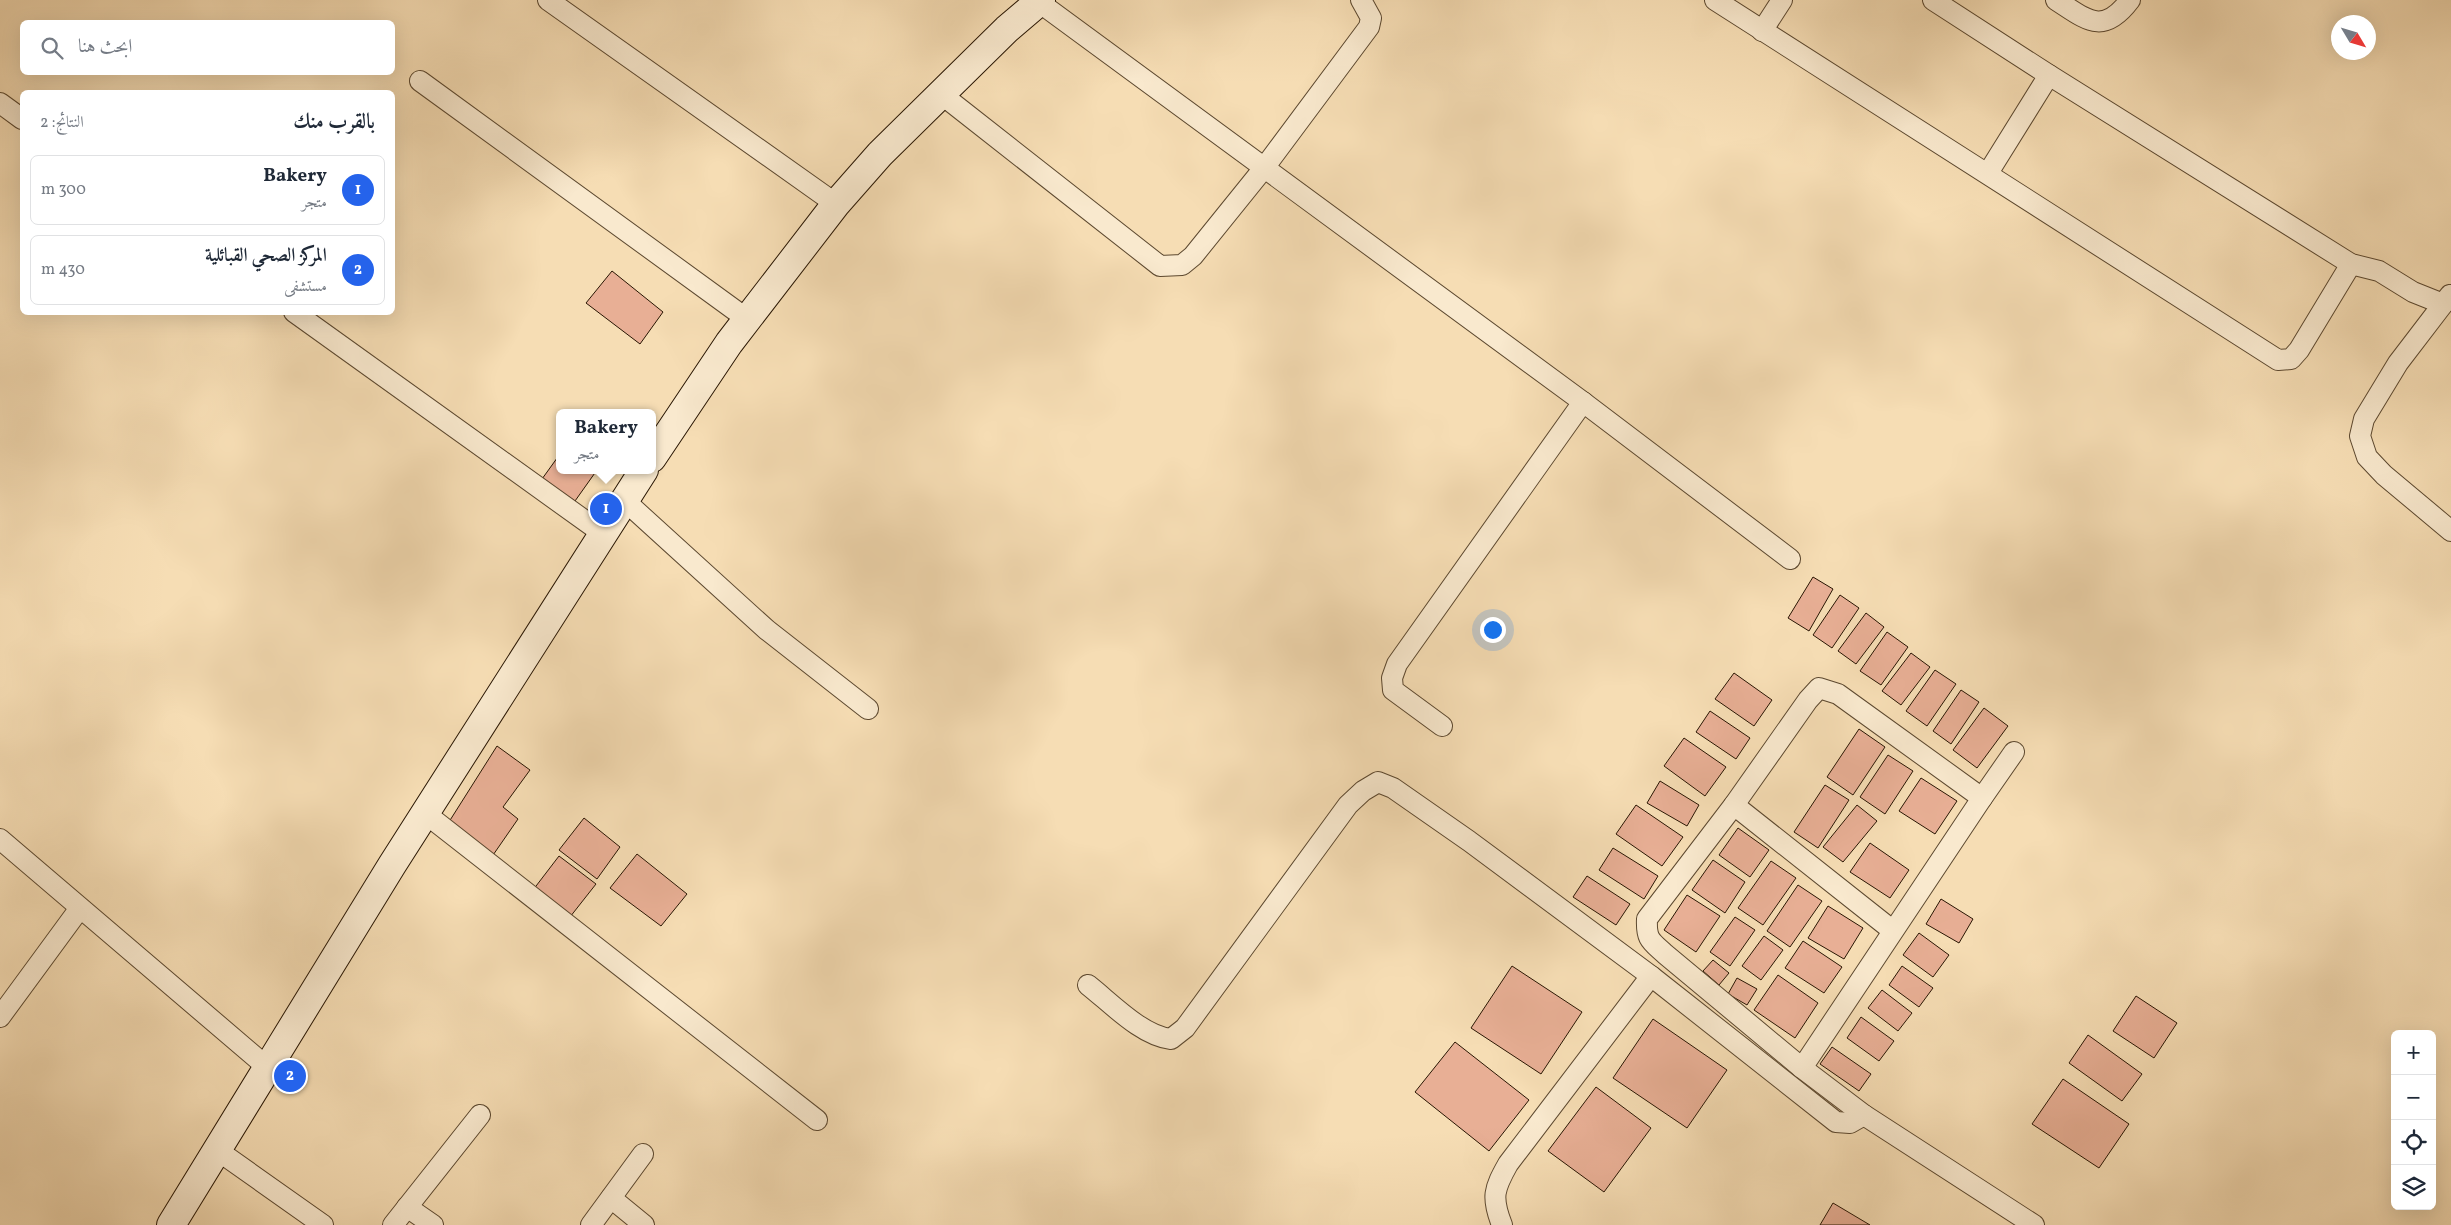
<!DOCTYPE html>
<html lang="ar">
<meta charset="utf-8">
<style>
:root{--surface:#fff;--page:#f6f6f7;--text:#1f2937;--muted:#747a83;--line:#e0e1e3;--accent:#2563eb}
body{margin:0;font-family:Vollkorn,Amiri,serif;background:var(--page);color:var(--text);direction:rtl}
.controls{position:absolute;right:15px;bottom:15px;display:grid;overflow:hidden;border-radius:8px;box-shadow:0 5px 20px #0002}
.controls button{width:45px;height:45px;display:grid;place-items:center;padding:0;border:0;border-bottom:1px solid var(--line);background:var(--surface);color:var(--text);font:25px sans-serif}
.compass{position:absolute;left:2331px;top:15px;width:45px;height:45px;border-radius:50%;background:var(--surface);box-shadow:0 5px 20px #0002;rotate:128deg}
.you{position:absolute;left:1492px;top:629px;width:18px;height:18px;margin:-12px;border:4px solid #fff;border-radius:50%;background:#1a73e8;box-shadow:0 0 0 8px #1a73e833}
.badge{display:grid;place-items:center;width:32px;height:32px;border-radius:50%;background:var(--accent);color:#fff;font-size:16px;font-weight:700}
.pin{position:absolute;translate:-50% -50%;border:2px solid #fff;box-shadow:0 1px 5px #0006}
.popup{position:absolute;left:556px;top:409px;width:100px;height:65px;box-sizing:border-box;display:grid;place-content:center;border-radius:8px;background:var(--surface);filter:drop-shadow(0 1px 4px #0005);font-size:16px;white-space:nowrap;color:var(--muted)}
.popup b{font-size:19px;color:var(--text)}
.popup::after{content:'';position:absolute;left:50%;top:100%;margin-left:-10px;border:10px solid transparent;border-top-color:var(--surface)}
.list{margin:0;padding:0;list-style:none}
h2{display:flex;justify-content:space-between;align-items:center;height:65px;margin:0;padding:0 20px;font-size:21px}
h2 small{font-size:16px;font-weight:400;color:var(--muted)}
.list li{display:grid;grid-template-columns:32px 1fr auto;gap:15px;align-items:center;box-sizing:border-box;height:70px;margin:0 10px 10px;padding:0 10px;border:1px solid var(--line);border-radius:8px}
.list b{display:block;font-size:19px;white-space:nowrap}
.list p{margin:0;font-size:16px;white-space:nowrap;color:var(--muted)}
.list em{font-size:16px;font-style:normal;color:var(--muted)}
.icon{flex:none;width:28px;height:28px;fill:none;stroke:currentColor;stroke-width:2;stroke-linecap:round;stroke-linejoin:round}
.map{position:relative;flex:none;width:2451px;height:1225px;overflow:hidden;direction:ltr}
.search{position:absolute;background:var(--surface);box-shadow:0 5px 20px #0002;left:20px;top:20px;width:375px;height:55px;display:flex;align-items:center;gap:12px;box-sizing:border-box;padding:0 18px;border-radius:8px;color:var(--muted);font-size:19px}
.panel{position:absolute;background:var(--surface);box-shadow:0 5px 20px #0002;left:20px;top:90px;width:375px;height:225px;border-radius:8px;direction:rtl}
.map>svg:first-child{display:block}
</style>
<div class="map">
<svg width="2451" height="1225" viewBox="0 0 2451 1225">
<rect width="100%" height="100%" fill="#f6ddb4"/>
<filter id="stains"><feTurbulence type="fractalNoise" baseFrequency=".004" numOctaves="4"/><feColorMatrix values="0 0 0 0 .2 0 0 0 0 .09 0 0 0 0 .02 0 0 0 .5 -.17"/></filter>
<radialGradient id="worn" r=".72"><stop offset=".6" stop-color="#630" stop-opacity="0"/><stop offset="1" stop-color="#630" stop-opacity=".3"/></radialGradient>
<!-- building -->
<g fill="#e8af95" stroke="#291603">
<path d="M612 271 663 312 640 344 586 303Z"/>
<path d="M560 454V470H597L575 501 542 479Z"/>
<path d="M1813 577 1833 589 1809 631 1788 618Z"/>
<path d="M1840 595 1859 608 1832 648 1813 635Z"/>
<path d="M1866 613 1884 627 1856 664 1838 651Z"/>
<path d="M1887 632 1908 647 1881 685 1860 671Z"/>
<path d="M1911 653 1930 667 1901 705 1882 691Z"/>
<path d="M1935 670 1956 684 1927 726 1906 711Z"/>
<path d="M1734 673 1772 700 1754 726 1715 699Z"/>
<path d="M1961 690 1979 702 1951 744 1933 731Z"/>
<path d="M1984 708 2008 726 1977 768 1953 750Z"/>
<path d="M1710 711 1750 738 1736 759 1696 732Z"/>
<path d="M1859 729 1885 747 1853 795 1827 777Z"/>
<path d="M1684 738 1726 767 1705 796 1664 766Z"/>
<path d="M497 746 530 770 503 807 518 819 491 858 447 825Z"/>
<path d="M1888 755 1913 771 1885 814 1860 797Z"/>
<path d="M1921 778 1957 801 1935 834 1899 811Z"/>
<path d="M1660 781 1699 805 1687 826 1647 803Z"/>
<path d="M1825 785 1849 800 1818 848 1794 832Z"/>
<path d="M1636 805 1683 837 1662 866 1616 834Z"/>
<path d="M1857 805 1877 821 1843 862 1823 847Z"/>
<path d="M584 818 620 847 597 879 559 850Z"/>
<path d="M1738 828 1769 850 1750 877 1719 855Z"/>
<path d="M1870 843 1909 870 1890 898 1850 872Z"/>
<path d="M1613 848 1658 876 1644 899 1599 870Z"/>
<path d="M637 854 687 894 661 926 610 888Z"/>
<path d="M559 856 596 884 570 917 533 890Z"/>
<path d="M1713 860 1745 882 1725 913 1692 890Z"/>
<path d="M1771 861 1796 878 1763 925 1738 908Z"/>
<path d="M1587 876 1630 904 1616 925 1573 897Z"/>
<path d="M1798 885 1822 901 1790 947 1767 931Z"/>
<path d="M1687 895 1720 916 1696 952 1664 930Z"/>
<path d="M1941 899 1973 919 1959 943 1926 924Z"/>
<path d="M1828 906 1863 928 1844 959 1808 938Z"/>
<path d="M1735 917 1755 930 1730 966 1710 952Z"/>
<path d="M1919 933 1949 955 1933 977 1903 955Z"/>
<path d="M1764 936 1783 950 1761 980 1742 966Z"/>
<path d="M1803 941 1842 967 1824 993 1785 968Z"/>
<path d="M1713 960 1729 973 1719 985 1703 971Z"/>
<path d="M1512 966 1582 1012 1541 1074 1471 1028Z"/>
<path d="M1902 966 1933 988 1919 1007 1889 985Z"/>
<path d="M1778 975 1818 1003 1795 1038 1754 1010Z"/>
<path d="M1737 978 1757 989 1747 1005 1728 994Z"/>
<path d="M1882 990 1912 1013 1898 1031 1868 1008Z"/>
<path d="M2136 996 2177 1023 2154 1058 2113 1031Z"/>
<path d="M1861 1017 1894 1041 1879 1061 1847 1038Z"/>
<path d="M1653 1019 1727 1070 1687 1128 1613 1078Z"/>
<path d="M2088 1035 2142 1074 2122 1101 2069 1063Z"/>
<path d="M1455 1042 1529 1100 1489 1151 1415 1092Z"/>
<path d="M1832 1047 1871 1074 1859 1091 1820 1064Z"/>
<path d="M2063 1079 2129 1124 2099 1168 2032 1124Z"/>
<path d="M1596 1087 1651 1128 1604 1192 1548 1151Z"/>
<path d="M1833 1203 1870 1225H1820Z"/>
</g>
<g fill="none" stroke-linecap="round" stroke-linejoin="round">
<!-- street casing -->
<g stroke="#5c482f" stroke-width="22">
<g id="street">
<path d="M548 0 836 204"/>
<path d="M1036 0 1583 402 1790 559"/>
<path d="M1715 0 2278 360 2291 359 2299 350 2351 264"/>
<path d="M1933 0 2049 75 2351 264 2379 271 2413 292 2443 304"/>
<path d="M2056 0C2087 20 2103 36 2130 0"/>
<path d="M1762 31 1782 0"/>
<path d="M420 81 747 319"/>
<path d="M941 94 1160 266 1182 265 1193 256 1264 168 1369 27 1371 18 1361 0"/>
<path d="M0 103 22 119"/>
<path d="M1988 173 2049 75"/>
<path d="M2450 295 2398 363 2364 419 2360 436 2367 457 2384 475 2451 531"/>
<path d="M294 312 602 533"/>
<path d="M624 500 767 630 868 709"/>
<path d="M1442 726 1393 690 1392 678 1397 664 1583 402"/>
<path d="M1982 798 2014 752"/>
<path d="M1734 805 1808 700 1819 688 1838 694 1982 798 1802 1068"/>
<path d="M426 814 817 1120"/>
<path d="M0 839 267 1067"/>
<path d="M1892 930 1734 805 1647 919C1646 940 1651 941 1665 954L1802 1068 1864 1115 2034 1225"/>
<path d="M1088 985C1111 1003 1142 1036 1171 1039L1185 1028 1348 805 1363 791 1378 782 1393 788 1469 841 1651 976 1836 1122 1850 1123 1864 1115"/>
<path d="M0 1017 80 908"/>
<path d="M217 1150 323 1225"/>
<path d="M611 1198 644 1225"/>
<path d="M407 1207 433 1225"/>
<path d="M393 1225 480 1115"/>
<path d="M591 1225 643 1154"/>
<path d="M1502 1225C1491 1197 1494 1189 1508 1164L1651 976"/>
</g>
</g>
<!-- secondary casing -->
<g stroke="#291603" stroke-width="30">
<g id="secondary">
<path d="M652 458 729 343 836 204 880 154 1007 29 1041 0"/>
<path d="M171 1225 392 865 644 470"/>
</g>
</g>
<!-- street -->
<use href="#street" stroke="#f9e9ce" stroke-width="20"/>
<!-- secondary -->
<use href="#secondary" stroke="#f9e9ce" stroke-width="28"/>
</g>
<rect width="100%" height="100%" filter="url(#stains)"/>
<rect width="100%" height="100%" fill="url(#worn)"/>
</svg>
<div class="controls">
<button>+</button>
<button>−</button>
<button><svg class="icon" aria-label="locate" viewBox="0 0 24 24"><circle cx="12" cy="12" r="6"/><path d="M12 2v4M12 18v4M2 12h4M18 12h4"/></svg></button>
<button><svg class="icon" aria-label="layers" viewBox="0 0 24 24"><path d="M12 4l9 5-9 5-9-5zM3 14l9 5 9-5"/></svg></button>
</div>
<svg class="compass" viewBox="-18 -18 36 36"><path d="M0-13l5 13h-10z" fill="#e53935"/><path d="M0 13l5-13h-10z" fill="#747a83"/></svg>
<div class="you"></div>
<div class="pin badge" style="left:606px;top:509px">1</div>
<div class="popup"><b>Bakery</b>متجر</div>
<div class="pin badge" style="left:290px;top:1076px">2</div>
<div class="search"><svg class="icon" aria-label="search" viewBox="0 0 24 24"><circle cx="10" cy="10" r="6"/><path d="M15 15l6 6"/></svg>ابحث هنا</div>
<section class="panel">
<h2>بالقرب منك<small>النتائج: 2</small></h2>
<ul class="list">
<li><span class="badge">1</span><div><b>Bakery</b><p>متجر</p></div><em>300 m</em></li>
<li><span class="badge">2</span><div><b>المركز الصحي القبائلية</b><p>مستشفى</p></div><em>430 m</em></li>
</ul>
</section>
</div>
